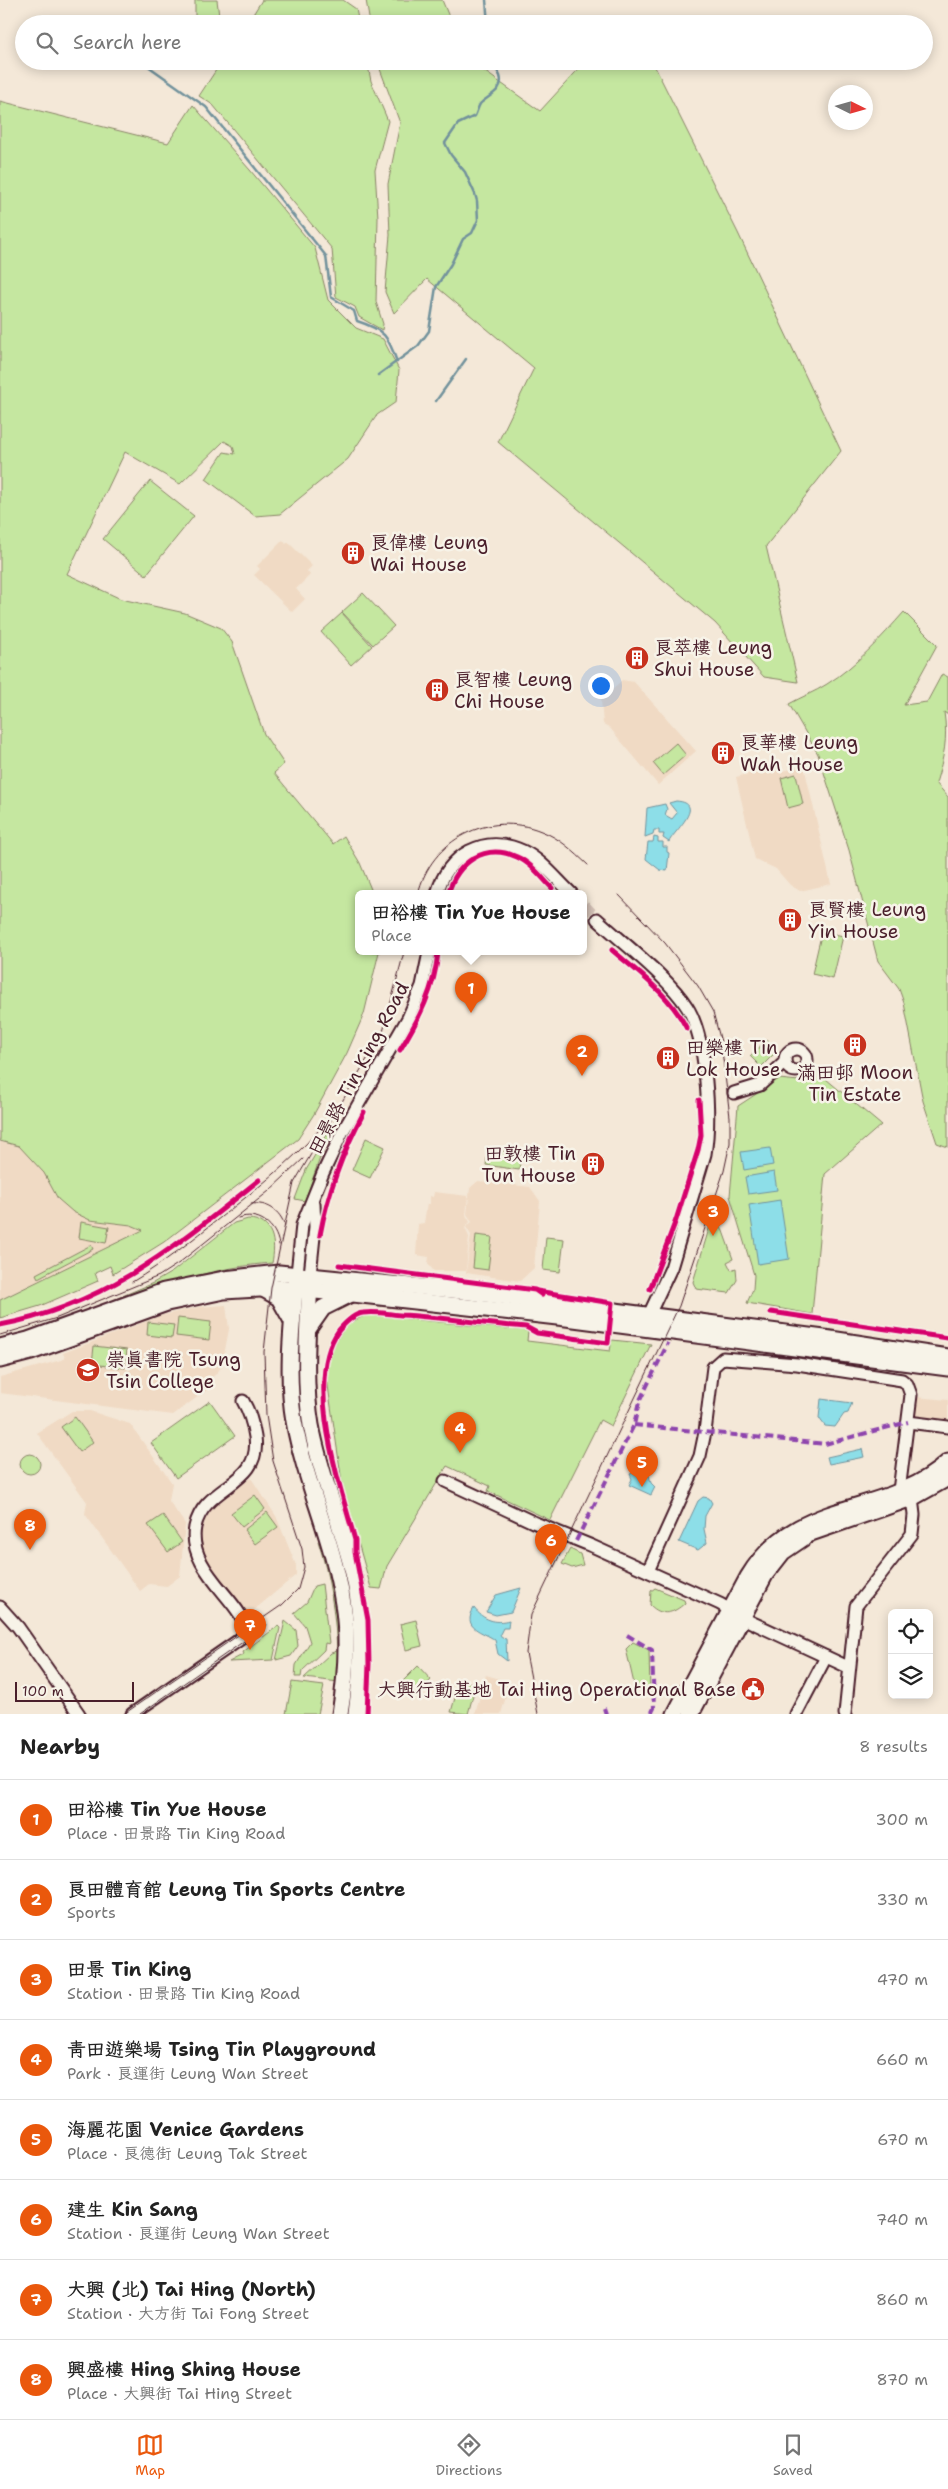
<!DOCTYPE html>
<meta charset="utf-8">
<style>
:root{--surface:#fff;--page:#f6f6f6;--text:#222;--muted:#767676;--line:#e0e0e0;--accent:#ea580c}
body{margin:0;font-family:"Shantell Sans","LXGW WenKai TC",sans-serif;background:var(--page);color:var(--text)}
.controls{position:absolute;right:15px;bottom:15px;display:grid;overflow:hidden;border-radius:8px;box-shadow:0 2px 12px #0003}
.controls button{width:45px;height:45px;display:grid;place-items:center;padding:0;border:0;border-bottom:1px solid var(--line);background:var(--surface);color:var(--text);font:25px sans-serif}
.compass{position:absolute;left:828px;top:85px;width:45px;height:45px;border-radius:50%;background:var(--surface);box-shadow:0 2px 12px #0003;rotate:95deg}
.scale{position:absolute;left:15px;bottom:12px;width:119px;box-sizing:border-box;padding-left:5px;border:2px solid #4a1f2b;border-top:0;font-size:14px;line-height:18px;white-space:nowrap;color:#4a1f2b;-webkit-text-stroke:4px #f7f3e8;paint-order:stroke}
.you{position:absolute;left:600px;top:685px;width:18px;height:18px;margin:-12px;border:4px solid #fff;border-radius:50%;background:#1a73e8;box-shadow:0 0 0 8px #1a73e833}
.badge{display:grid;place-items:center;width:32px;height:32px;border-radius:50%;background:var(--accent);color:#fff;font-size:16px;font-weight:700}
.pin{position:absolute;translate:-50% -41px;filter:drop-shadow(0 1px 2px #0008)}
.pin::after{content:'';position:absolute;top:26px;width:18px;height:15px;background:inherit;clip-path:polygon(0 0,100% 0,50% 100%)}
.popup{position:absolute;left:355px;top:890px;width:232px;height:65px;box-sizing:border-box;display:grid;place-content:center;border-radius:8px;background:var(--surface);filter:drop-shadow(0 1px 4px #0005);font-size:16px;white-space:nowrap;color:var(--muted)}
.popup b{font-size:19px;color:var(--text)}
.popup::after{content:'';position:absolute;left:50%;top:100%;margin-left:-10px;border:10px solid transparent;border-top-color:var(--surface)}
.list{margin:0;padding:0;list-style:none}
h2{display:flex;justify-content:space-between;align-items:center;height:65px;margin:0;padding:0 20px;font-size:21px}
h2 small{font-size:16px;font-weight:400;color:var(--muted)}
.list li{display:grid;grid-template-columns:32px 1fr auto;gap:15px;align-items:center;box-sizing:border-box;height:80px;padding:0 20px;border-top:1px solid var(--line)}
.list b{display:block;font-size:19px;white-space:nowrap}
.list p{margin:0;font-size:16px;white-space:nowrap;color:var(--muted)}
.list em{font-size:16px;font-style:normal;color:var(--muted)}
.icon{flex:none;width:28px;height:28px;fill:none;stroke:currentColor;stroke-width:2;stroke-linecap:round;stroke-linejoin:round}
.map{position:relative;flex:none;width:948px;height:1714px;overflow:hidden}
.search{position:absolute;background:var(--surface);box-shadow:0 2px 12px #0003;left:15px;right:15px;top:15px;height:55px;display:flex;align-items:center;gap:12px;box-sizing:border-box;padding:0 18px;border-radius:28px;color:var(--muted);font-size:19px}
.sheet{height:705px;background:var(--surface)}
nav{display:flex;justify-content:space-around;align-items:center;box-sizing:border-box;height:70px;border-top:1px solid var(--line);background:var(--surface);font-size:14px;color:var(--muted)}
nav a{display:grid;justify-items:center;gap:2px}
nav .on{color:var(--accent)}
.map>svg:first-child{display:block}
</style>
<div class="map">
<svg width="948" height="1714" viewBox="0 0 948 1714">
<rect width="100%" height="100%" fill="#f4e8d8"/>
<filter id="ink" filterUnits="userSpaceOnUse"><feTurbulence type="fractalNoise" baseFrequency=".02" numOctaves="2"/><feDisplacementMap in="SourceGraphic" scale="10" xChannelSelector="R" yChannelSelector="G"/><feConvolveMatrix kernelMatrix="1 2 1 2 8 2 1 2 1" color-interpolation-filters="sRGB"/></filter>
<g filter="url(#ink)">
<!-- built -->
<g fill="#f0dac4">
<path d="M283 540 286 544 288 542 312 566 307 571 310 575 296 589 305 599 292 612 254 575 260 569 257 566Z"/>
<path d="M622 680 634 682 696 751 658 785 609 727 603 724 601 700Z"/>
<path d="M804 766 831 884 800 891 790 885 776 869 755 859 736 777 777 767 779 772Z"/>
<path d="M0 1141 19 1145 44 1173 58 1199 90 1220 131 1225 144 1230 0 1300Z"/>
<path d="M478 1181 530 1187 540 1201 534 1268 520 1281 466 1273 471 1235 466 1227 472 1222 467 1214 470 1188Z"/>
<path d="M434 1192 468 1196 466 1215 470 1222 465 1228 469 1237 466 1271H434L428 1264 429 1257 416 1255 418 1224 424 1223 427 1204H430V1196L433 1197Z"/>
<path d="M226 1305 229 1329 222 1366 216 1374 207 1381 211 1387 173 1415 0 1393V1377L61 1360 65 1358 63 1353 163 1315 200 1307Z"/>
<path d="M915 1397 948 1400V1422L919 1418 913 1413Z"/>
<path d="M72 1411H90L130 1424 172 1483 169 1501 185 1524 180 1576 167 1586 149 1584 140 1591 85 1514 87 1502 37 1433Z"/>
<path d="M251 1478 276 1516 296 1565V1575L248 1615 207 1559 202 1546 201 1533 205 1520 211 1509Z"/>
<path d="M486 1675 510 1682 501 1714H475Z"/>
</g>
<!-- green -->
<g fill="#c5e7a0" stroke="#888366">
<path d="M195 0H217L220 24H195Z"/>
<path d="M262 0H343L356 9 359 24H247Z"/>
<path d="M366 0H442L452 24H370Z"/>
<path d="M222 61H367L371 81 388 121 375 170 378 218 376 302 383 324 382 330 359 317 355 307 336 297 332 249 213 105 199 96Z"/>
<path d="M377 61H470L540 111 586 61H652L738 233 841 451 766 546 798 682 764 677 715 623 498 442 534 368 427 279 394 313 385 292 390 235 388 184 400 123Z"/>
<path d="M0 101 168 143 193 105 250 170 315 248 328 300 356 328 383 339 399 370 396 402 377 415 348 459 280 514 255 516 206 479 224 452 235 454 233 446 224 441 180 484 125 452 67 574 121 599 185 613 221 628 232 642 264 734 284 764 274 773 333 844 344 836 360 863 373 894H358V952H379L364 1014 347 1053 314 1114 298 1139 164 1242 113 1274 110 1266 95 1273 98 1281 40 1306 0 1318V1300L143 1230 131 1225 90 1220 73 1212 58 1199 44 1173 19 1146 0 1141Z"/>
<path d="M150 481 194 516 146 575 103 539Z"/>
<path d="M363 593 394 626 373 645 342 612Z"/>
<path d="M904 612 937 645 904 705 927 702 942 674 948 677V715L944 712C948 740 944 756 936 783L948 797V1147L937 1143 923 1101 904 1003 899 989 878 961 849 850 818 754 789 704C801 697 815 692 827 684 856 666 881 638 904 612Z"/>
<path d="M342 613 372 646 351 665 321 632Z"/>
<path d="M676 743 686 755 663 775 653 763Z"/>
<path d="M796 774 803 804 788 808 781 778Z"/>
<path d="M822 931 843 936 833 979 812 974Z"/>
<path d="M767 1040 777 1051 761 1067 750 1056Z"/>
<path d="M814 1069 881 1125 825 1174 812 1314 747 1303 753 1289 754 1275 730 1196 738 1106 779 1079 799 1081 810 1075Z"/>
<path d="M340 1119 322 1152 305 1201 295 1199 306 1170 336 1120Z"/>
<path d="M366 1138 385 1147 370 1178 352 1170Z"/>
<path d="M488 1149 521 1154 519 1170 486 1165Z"/>
<path d="M715 1209 733 1259 727 1262 731 1270 736 1268 737 1280 729 1293 696 1289 693 1282Z"/>
<path d="M248 1219C274 1220 276 1243 272 1263 217 1267 167 1283 116 1302L113 1300 153 1283 172 1272 234 1223Z"/>
<path d="M81 1222 109 1227 106 1243 79 1238Z"/>
<path d="M476 1235 492 1237 488 1270 473 1268Z"/>
<path d="M546 1237 564 1239 560 1272 543 1270Z"/>
<path d="M91 1245 93 1249 38 1278 36 1274Z"/>
<path d="M369 1315 528 1331 527 1341 610 1351 612 1340 651 1344 611 1426 600 1420 550 1520 488 1491 490 1486 447 1466 387 1566 381 1589 371 1588 343 1489 326 1372C332 1346 341 1321 369 1315Z"/>
<path d="M178 1318 211 1322 209 1340 176 1336Z"/>
<path d="M148 1322 174 1325 172 1338 147 1335Z"/>
<path d="M94 1346 127 1350 125 1368 92 1364Z"/>
<path d="M210 1401 235 1436 176 1478 151 1443Z"/>
<path d="M75 1417 93 1442 79 1452 61 1427Z"/>
<circle cx="30" cy="1464" r="10"/>
<path d="M255 1495 265 1509 242 1527 231 1513Z"/>
<path d="M267 1512 278 1527 255 1544 244 1530Z"/>
<path d="M163 1515 182 1542 168 1552 148 1525Z"/>
<path d="M321 1540 339 1616V1682L304 1678 331 1653 337 1651C335 1613 330 1578 318 1541Z"/>
<path d="M570 1549 580 1554 583 1565 572 1568 562 1564Z"/>
<path d="M322 1584 329 1644 325 1643 324 1650 302 1671 301 1677H295L296 1665 310 1642 305 1626 294 1613 307 1602 314 1586Z"/>
<path d="M655 1588 684 1600 685 1603C673 1614 662 1617 650 1605L651 1591Z"/>
<path d="M416 1620 422 1646 406 1650 400 1624Z"/>
<path d="M285 1621 296 1630 298 1646 291 1656 276 1660Z"/>
<path d="M278 1626 280 1628 273 1660 229 1662 244 1654 243 1652Z"/>
<path d="M633 1642 649 1650 650 1692 635 1688 626 1649Z"/>
<path d="M418 1666 431 1680 416 1694 403 1681Z"/>
<path d="M460 1680 476 1684 468 1714 451 1712Z"/>
<path d="M292 1682 324 1686 318 1714H286Z"/>
</g>
<!-- water -->
<g fill="#8ddee8" stroke="#72929c">
<path d="M676 801C708 803 673 832 669 842L663 838 664 834H659V830H654L653 834 645 837 647 808 665 804 667 809 665 815 672 819 677 813 669 803Z"/>
<path d="M654 837 658 838V842H663V847H667V852L669 853 667 871 660 870 646 859 648 842H653Z"/>
<path d="M770 1148 773 1165 744 1170 741 1152Z"/>
<path d="M774 1172 777 1190 748 1194 745 1177Z"/>
<path d="M780 1200 789 1259 758 1264 749 1205Z"/>
<path d="M821 1399 852 1403 848 1413 844 1414 835 1427 825 1426 819 1418Z"/>
<path d="M862 1449 864 1457 829 1464 827 1457Z"/>
<path d="M638 1466 648 1471 651 1483 655 1487 651 1495 629 1485 632 1479 630 1474 635 1472Z"/>
<path d="M703 1497 709 1498 712 1503 705 1516 704 1529 707 1543 698 1550 679 1542 698 1501Z"/>
<path d="M521 1588 511 1612 496 1615 486 1612 496 1595Z"/>
<path d="M474 1608C483 1620 496 1624 509 1620L508 1628H503L500 1634 502 1638 506 1639 507 1661 498 1654 495 1640C483 1631 461 1629 474 1608Z"/>
</g>
<g fill="none" stroke-linecap="round" stroke-linejoin="round">
<!-- stream -->
<g stroke="#72929c" stroke-width="2.5">
<path d="M486 0 488 24"/>
<path d="M141 61 206 107 326 256 331 297 354 311 357 321C385 330 388 336 397 362"/>
<path d="M378 375 418 346 429 331 436 287 451 264 463 239 472 233 478 220 477 201 475 194 465 172 451 155 445 143 458 124 475 116C477 112 478 107 480 104 487 96 505 91 500 76 498 71 494 66 492 61"/>
<path d="M436 401 466 359"/>
</g>
<!-- minor-tunnel -->
<path stroke="#d2c0b5" stroke-width="11" stroke-dasharray="11 5.5" stroke-linecap="butt" d="M584 905 597 919"/>
<!-- minor casing -->
<g stroke="#4a1f2b" stroke-width="15">
<g id="minor">
<path d="M437 894C447 855 484 833 523 851 542 860 557 880 572 894"/>
<path d="M597 919C623 943 669 978 687 1007 707 1038 711 1119 705 1154L671 1268 646 1321"/>
<circle cx="796" cy="1060" r="11"/>
<path d="M734 1093 760 1085 785 1062"/>
<path d="M297 1274 302 1225 323 1173 343 1131 408 1018 422 986 429 952"/>
<path d="M310 1275 315 1227 314 1204"/>
<path d="M908 1422 948 1427"/>
<path d="M445 1481 533 1522 592 1546 720 1604 751 1622 848 1667"/>
<path d="M648 1571 700 1456 705 1432 713 1367 723 1358 797 1364 902 1380 907 1384 911 1395 899 1491"/>
<path d="M0 1607 18 1627 79 1714"/>
<path d="M132 1714 239 1640 245 1633C249 1605 186 1572 195 1527 204 1484 262 1486 255 1437 253 1424 250 1413 243 1401"/>
<path d="M796 1714 826 1657"/>
<path d="M845 1714 856 1606 912 1534 914 1515 912 1498"/>
</g>
</g>
<!-- major casing -->
<g stroke="#4a1f2b" stroke-width="19">
<g id="major">
<path d="M296 1280C292 1326 286 1375 294 1421 305 1483 334 1541 343 1604 349 1641 346 1677 340 1714"/>
<path d="M310 1281C308 1329 303 1378 311 1425 321 1479 344 1529 355 1582 364 1626 362 1670 356 1714"/>
<path d="M263 1289 279 1298 292 1321"/>
<path d="M309 1328 323 1308 349 1295"/>
<path d="M0 1347 28 1340 164 1291 224 1279 279 1273 462 1291 824 1338 948 1357"/>
<path d="M0 1360 31 1352 167 1303 224 1291 276 1288 353 1294 566 1318 948 1368"/>
<path d="M675 1714 748 1577C798 1494 886 1519 948 1462"/>
<path d="M691 1714 765 1575 783 1552 811 1533 912 1498 948 1478"/>
</g>
</g>
<!-- minor -->
<use href="#minor" stroke="#f7f3e8" stroke-width="11"/>
<!-- major -->
<use href="#major" stroke="#f7f3e8" stroke-width="15"/>
<!-- tram -->
<g stroke="#4a1f2b" stroke-width="1">
<path d="M418 894C431 839 489 810 541 831 560 838 574 852 588 865"/>
<path d="M251 1204C267 1202 280 1210 285 1226"/>
<path d="M238 1218C258 1211 276 1224 279 1245"/>
<path d="M132 1282C164 1263 192 1240 221 1217 255 1190 289 1164 318 1131"/>
<path d="M0 1335 57 1318 159 1276 179 1263 269 1191 303 1159"/>
<path d="M124 1714 282 1605 298 1589 304 1567 302 1549 273 1461 266 1415 264 1352 271 1288 294 1183 383 1032 404 952"/>
<path d="M140 1714 267 1625"/>
<path d="M538 1714 526 1653 531 1615 679 1306 724 1171 730 1143V1117L721 1042 713 1012 698 986 665 943 619 895"/>
</g>
<!-- quiet -->
<g stroke="#8e44ad" stroke-width="4" stroke-dasharray="8 4" stroke-linecap="butt">
<path d="M634 1425 825 1444 908 1422"/>
<path d="M576 1541 634 1425 639 1402 668 1343"/>
<path d="M627 1635 652 1650 654 1708 651 1714"/>
<path d="M604 1708 606 1714"/>
</g>
<!-- cycleway casing -->
<g stroke="#f7f3e8" stroke-width="8">
<g id="cycleway">
<path d="M448 894C457 863 484 842 517 857 531 863 542 878 552 888"/>
<path d="M612 950C640 974 670 995 687 1029"/>
<path d="M400 1050C419 1019 435 988 438 952"/>
<path d="M320 1235C328 1191 343 1151 364 1112"/>
<path d="M339 1265 535 1290 542 1295"/>
<path d="M650 1289 676 1220 698 1150 701 1135 699 1100"/>
<path d="M771 1312 948 1338"/>
<path d="M0 1325C107 1305 177 1245 259 1180"/>
<path d="M367 1714 369 1664 368 1620 355 1552V1540C340 1486 303 1379 339 1330 345 1323 354 1314 363 1313 376 1311 389 1314 401 1315 443 1317 484 1324 526 1327L537 1333 608 1343 612 1303 537 1291"/>
</g>
</g>
<!-- cycleway -->
<use href="#cycleway" stroke="#d6006c" stroke-width="5"/>
</g>
</g>
<!-- icons -->
<defs>
<g id="building-disc" transform="scale(1.25)"><circle r="9.5" fill="#c8321e" stroke="#f7f3e8"/><path d="M-4-6H4V6H1V3H-1V6H-4ZM-2.5-4.3h1.7v1.8h-1.7ZM.8-4.3h1.7v1.8H.8ZM-2.5-1h1.7V.8h-1.7ZM.8-1h1.7V.8H.8Z" fill="#fff"/></g>
<g id="school-disc" transform="scale(1.25)"><circle r="9.5" fill="#c8321e" stroke="#f7f3e8"/><path d="M0-5L7-2L0 1L-7-2ZM-4 1L0 2.5L4 1V4Q0 6-4 4Z" fill="#fff"/></g>
<g id="civic-disc" transform="scale(1.25)"><circle r="9.5" fill="#c8321e" stroke="#f7f3e8"/><path d="M-.6-6.5H3V-4.5H.6V-3L4-1V1h2V6H-6V1h2V-1L-.6-3ZM-1.2 2.5V6h2.4V2.5Z" fill="#fff"/></g>
</defs>
<g fill-rule="evenodd">
<use href="#building-disc" x="353" y="553"/>
<use href="#building-disc" x="637" y="658"/>
<use href="#building-disc" x="437" y="690"/>
<use href="#building-disc" x="723" y="753"/>
<use href="#building-disc" x="790" y="920"/>
<use href="#building-disc" x="855" y="1045"/>
<use href="#building-disc" x="668" y="1058"/>
<use href="#building-disc" x="593" y="1164"/>
<use href="#school-disc" x="88" y="1370"/>
<use href="#civic-disc" x="753" y="1689"/>
</g>
<g text-anchor="middle" stroke-width="5" stroke-linejoin="round" paint-order="stroke">
<!-- poi labels -->
<g font-size="19" fill="#4a1f2b" stroke="#f7f3e8" text-anchor="start">
<text x="370" y="549">良偉樓 Leung<tspan x="370" dy="22">Wai House</tspan></text>
<text x="654" y="654">良萃樓 Leung<tspan x="654" dy="22">Shui House</tspan></text>
<text x="454" y="686">良智樓 Leung<tspan x="454" dy="22">Chi House</tspan></text>
<text x="740" y="749">良華樓 Leung<tspan x="740" dy="22">Wah House</tspan></text>
<text x="808" y="916">良賢樓 Leung<tspan x="808" dy="22">Yin House</tspan></text>
<text x="686" y="1054">田樂樓 Tin<tspan x="686" dy="22">Lok House</tspan></text>
<text x="855" y="1079" text-anchor="middle">滿田邨 Moon<tspan x="855" dy="22">Tin Estate</tspan></text>
<text x="576" y="1160" text-anchor="end">田敦樓 Tin<tspan x="576" dy="22">Tun House</tspan></text>
<text x="106" y="1366">崇真書院 Tsung<tspan x="106" dy="22">Tsin College</tspan></text>
<text x="736" y="1696" text-anchor="end">大興行動基地 Tai Hing Operational Base</text>
</g>
<!-- street labels -->
<g font-size="19" fill="#4a1f2b" stroke="#f7f3e8">
<text transform="translate(358 1068) rotate(-62)" y="7">田景路 Tin King Road</text>
</g>
</g>
</svg>
<div class="controls">
<button><svg class="icon" aria-label="locate" viewBox="0 0 24 24"><circle cx="12" cy="12" r="6"/><path d="M12 2v4M12 18v4M2 12h4M18 12h4"/></svg></button>
<button><svg class="icon" aria-label="layers" viewBox="0 0 24 24"><path d="M12 4l9 5-9 5-9-5zM3 14l9 5 9-5"/></svg></button>
</div>
<svg class="compass" viewBox="-18 -18 36 36"><path d="M0-13l5 13h-10z" fill="#e53935"/><path d="M0 13l5-13h-10z" fill="#767676"/></svg>
<div class="scale">100 m</div>
<div class="you"></div>
<div class="pin badge" style="left:471px;top:1013px">1</div>
<div class="popup"><b>田裕樓 Tin Yue House</b>Place</div>
<div class="pin badge" style="left:582px;top:1076px">2</div>
<div class="pin badge" style="left:713px;top:1236px">3</div>
<div class="pin badge" style="left:460px;top:1453px">4</div>
<div class="pin badge" style="left:642px;top:1487px">5</div>
<div class="pin badge" style="left:551px;top:1565px">6</div>
<div class="pin badge" style="left:250px;top:1650px">7</div>
<div class="pin badge" style="left:30px;top:1550px">8</div>
<div class="search"><svg class="icon" aria-label="search" viewBox="0 0 24 24"><circle cx="10" cy="10" r="6"/><path d="M15 15l6 6"/></svg>Search here</div>
</div>
<section class="sheet">
<h2>Nearby<small>8 results</small></h2>
<ul class="list">
<li><span class="badge">1</span><div><b>田裕樓 Tin Yue House</b><p>Place · 田景路 Tin King Road</p></div><em>300 m</em></li>
<li><span class="badge">2</span><div><b>良田體育館 Leung Tin Sports Centre</b><p>Sports</p></div><em>330 m</em></li>
<li><span class="badge">3</span><div><b>田景 Tin King</b><p>Station · 田景路 Tin King Road</p></div><em>470 m</em></li>
<li><span class="badge">4</span><div><b>青田遊樂場 Tsing Tin Playground</b><p>Park · 良運街 Leung Wan Street</p></div><em>660 m</em></li>
<li><span class="badge">5</span><div><b>海麗花園 Venice Gardens</b><p>Place · 良德街 Leung Tak Street</p></div><em>670 m</em></li>
<li><span class="badge">6</span><div><b>建生 Kin Sang</b><p>Station · 良運街 Leung Wan Street</p></div><em>740 m</em></li>
<li><span class="badge">7</span><div><b>大興 (北) Tai Hing (North)</b><p>Station · 大方街 Tai Fong Street</p></div><em>860 m</em></li>
<li><span class="badge">8</span><div><b>興盛樓 Hing Shing House</b><p>Place · 大興街 Tai Hing Street</p></div><em>870 m</em></li>
</ul>
</section>
<nav>
<a class="on"><svg class="icon" aria-label="map" viewBox="0 0 24 24"><path d="M3 6l6-2 6 2 6-2v14l-6 2-6-2-6 2zM9 4v14M15 6v14"/></svg>Map</a>
<a><svg class="icon" aria-label="directions" viewBox="0 0 24 24"><path d="M12 3l9 9-9 9-9-9zM9 14v-3h6M13 9l2 2-2 2"/></svg>Directions</a>
<a><svg class="icon" aria-label="saved" viewBox="0 0 24 24"><path d="M7 4h10v16l-5-4-5 4z"/></svg>Saved</a>
</nav>
